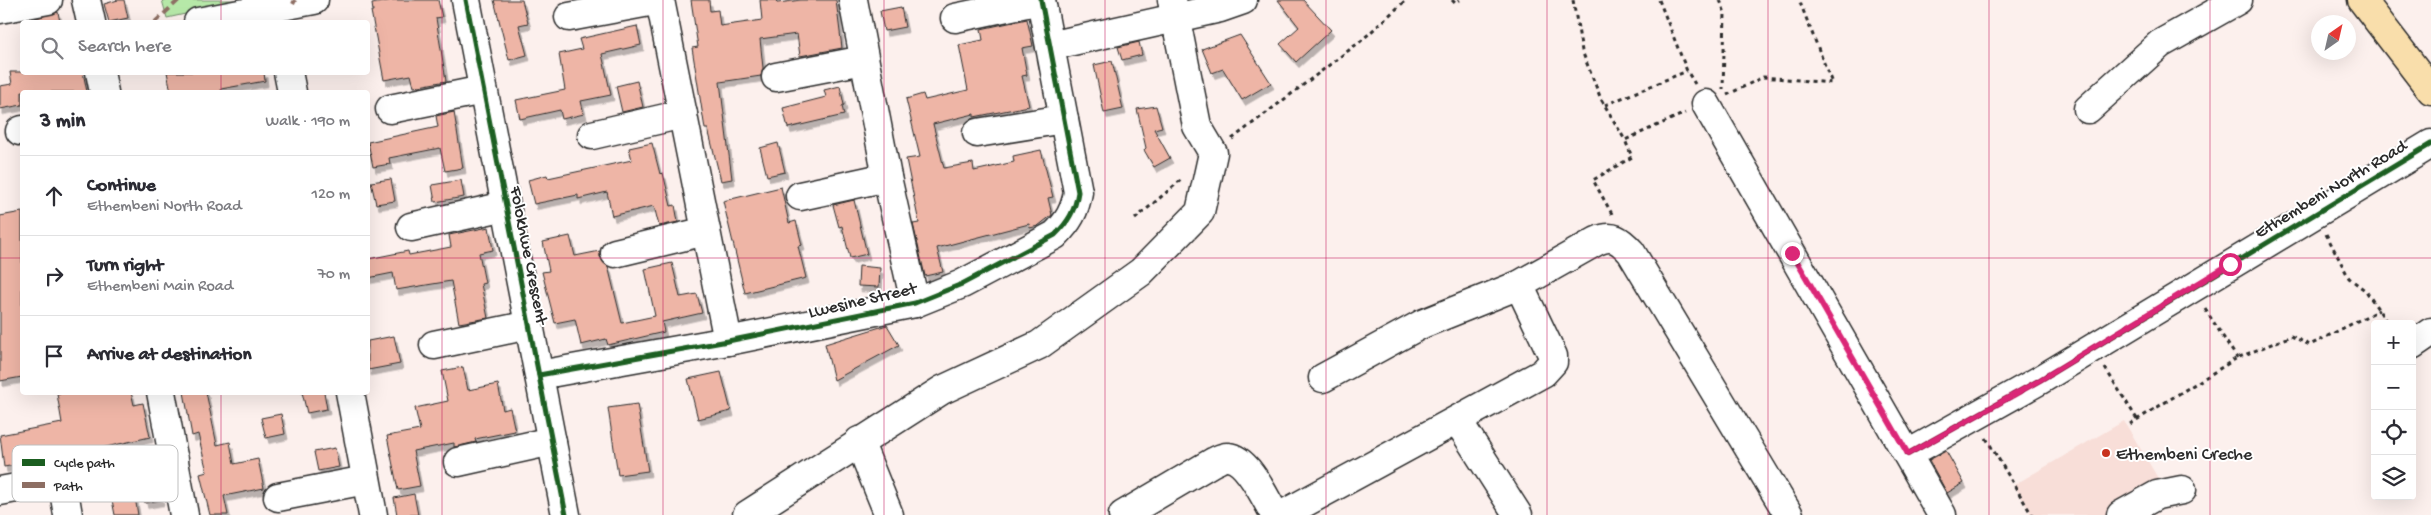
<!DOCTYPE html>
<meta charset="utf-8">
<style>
:root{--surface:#fff;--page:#f7f7f7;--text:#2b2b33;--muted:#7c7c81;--line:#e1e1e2}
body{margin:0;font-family:"Gochi Hand",sans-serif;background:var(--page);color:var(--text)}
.controls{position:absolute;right:15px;bottom:15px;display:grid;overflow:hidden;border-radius:5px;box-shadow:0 5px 20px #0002}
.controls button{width:45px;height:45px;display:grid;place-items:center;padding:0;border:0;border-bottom:1px solid var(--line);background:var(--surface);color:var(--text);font:25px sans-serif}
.compass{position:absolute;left:2311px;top:15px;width:45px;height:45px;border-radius:50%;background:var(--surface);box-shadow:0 5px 20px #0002;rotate:34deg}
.stop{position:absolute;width:15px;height:15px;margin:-11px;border:4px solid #db2777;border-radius:50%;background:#fff}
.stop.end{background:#db2777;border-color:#fff;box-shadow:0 1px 5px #0008}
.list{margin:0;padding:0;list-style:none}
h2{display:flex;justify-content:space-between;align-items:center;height:65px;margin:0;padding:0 20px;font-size:21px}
h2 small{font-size:16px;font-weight:400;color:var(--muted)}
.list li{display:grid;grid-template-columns:32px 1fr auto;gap:15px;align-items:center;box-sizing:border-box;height:80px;padding:0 20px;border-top:1px solid var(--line)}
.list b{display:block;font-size:19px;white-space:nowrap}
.list p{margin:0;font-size:16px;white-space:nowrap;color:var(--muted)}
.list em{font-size:16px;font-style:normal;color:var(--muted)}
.icon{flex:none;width:28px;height:28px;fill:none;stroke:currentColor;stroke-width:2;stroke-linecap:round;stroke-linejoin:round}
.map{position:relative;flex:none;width:2431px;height:515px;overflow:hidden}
.search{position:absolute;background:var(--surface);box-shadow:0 5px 20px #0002;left:20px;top:20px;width:350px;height:55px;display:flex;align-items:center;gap:12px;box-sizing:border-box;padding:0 18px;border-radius:5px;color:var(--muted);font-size:19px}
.panel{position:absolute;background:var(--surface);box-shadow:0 5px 20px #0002;left:20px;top:90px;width:350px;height:305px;border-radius:5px}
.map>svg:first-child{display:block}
</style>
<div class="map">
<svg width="2431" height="515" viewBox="0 0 2431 515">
<defs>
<filter id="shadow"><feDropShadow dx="3" dy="5.5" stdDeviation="0" flood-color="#0004"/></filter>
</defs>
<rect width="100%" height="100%" fill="#fcf0ed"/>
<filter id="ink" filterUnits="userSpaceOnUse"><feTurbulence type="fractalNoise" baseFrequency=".02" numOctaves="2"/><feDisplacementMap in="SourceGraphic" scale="10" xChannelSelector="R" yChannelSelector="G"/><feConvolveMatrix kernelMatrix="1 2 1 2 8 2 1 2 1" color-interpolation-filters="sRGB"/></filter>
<g filter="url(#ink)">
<!-- built -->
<path fill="#f8ded8" d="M2124 421 2162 485 2111 515H2032L2014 485Z"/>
<!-- green -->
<path fill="#b6e8a8" stroke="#708a6a" d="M162 0H249L167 18Z"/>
<!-- building -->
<g fill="#eeb5a6" stroke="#2b2b2b" filter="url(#shadow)">
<path d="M118 0H124L128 18 109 22 104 4Z"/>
<path d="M393 0H438L442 17 436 18 446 81 414 87 411 75 384 80 371 11H373L372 4Z"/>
<path d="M494 0H522L528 23 519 25 527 55 509 60Z"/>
<path d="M691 0H709L710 11 718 10 720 26 762 20 760 0H776L777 3 801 0H836L842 48 800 56 797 34 760 39 763 68 761 76 720 82 732 179 721 181 708 129H705L692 48 698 47Z"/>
<path d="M1278 0H1303L1331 30 1296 62 1280 44 1299 27Z"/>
<path d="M901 7 905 27 884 31 880 11Z"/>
<path d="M58 12 60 22H36V18Z"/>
<path d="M1027 19 1033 46 1022 48 1027 75 1022 76 1029 106 974 117V114L933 124 944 168 973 163 974 171 1014 162 1013 156 1041 150 1053 197 1048 198 1052 215 1038 226 1030 228 1029 224 937 248 943 272 925 276 913 224 919 223 906 159 920 157 906 99 923 94 925 100 968 90 959 45 983 40 981 29Z"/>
<path d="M637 26 641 45 602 54 611 95 581 101 584 114 562 119 560 110 520 119 516 100 565 90 559 54 582 49 579 39Z"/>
<path d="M1240 35 1271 83 1242 100 1223 69 1212 73 1202 49Z"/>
<path d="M1139 42 1142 55 1122 60 1118 47Z"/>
<path d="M1112 61 1123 109 1104 113 1094 65Z"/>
<path d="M10 72H83L87 92H22V105L0 109V86L12 84Z"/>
<path d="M167 72H264L265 81 221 89 222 92H171Z"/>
<path d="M637 81 643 107 622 112 616 86Z"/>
<path d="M840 86 844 105 842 106 844 115 788 128 783 108 826 97 824 90Z"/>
<path d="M1156 106 1162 127 1154 129 1170 158 1154 167 1144 150 1146 148 1137 109Z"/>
<path d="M454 112 463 168 445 171 440 148 389 158 390 164 373 167 368 142 438 127 436 116Z"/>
<path d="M652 143 660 174 663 173 671 206 675 205 678 222 659 226 654 206 612 216 607 192 578 199V195L534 204 528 180 547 175 548 178 632 160 629 148Z"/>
<path d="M778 143 785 172 767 176 760 148Z"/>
<path d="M391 179 395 201 376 204 371 182Z"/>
<path d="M461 180 464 197 435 202 432 185Z"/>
<path d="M781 187 789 223 796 221 802 245 798 246 806 278 745 293 723 201Z"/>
<path d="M854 200 867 254 850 258 842 226 839 227 833 205Z"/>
<path d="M22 212V377L0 381V216Z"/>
<path d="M489 227 493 250 479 253 485 283 481 284 488 318 459 323 451 281 396 290 393 273 368 278V259L408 251 409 255 451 247 449 235Z"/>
<path d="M570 236 575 256 600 251V257L608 266 622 323 655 316 645 269 672 263 680 297 697 294 702 313 662 322 664 332 608 345 606 339 581 345 575 319 555 323 542 272 549 271 543 242Z"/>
<path d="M859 266 880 268 879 287 858 286Z"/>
<path d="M887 325 899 345 834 380 825 344Z"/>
<path d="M394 336 400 364 368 370V341Z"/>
<path d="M463 367 468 390 498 384 503 410 510 408 515 431 475 439 476 442 459 446 454 447V443L413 451 420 486 398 490 387 436 420 430 415 408 448 401 442 371Z"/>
<path d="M721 372 731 411 698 419 688 379Z"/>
<path d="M67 392H131L134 405 143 403 150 437 97 449 20 462 21 464 4 467 0 435 62 423 57 394Z"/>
<path d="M184 392H206L217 445 230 442 234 464 258 459 264 488 224 496 228 515H210L200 474 207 472 198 434 192 436Z"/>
<path d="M302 392H324L327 409 307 413Z"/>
<path d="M637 404 648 471 618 475 608 408Z"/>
<path d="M281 414 285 434 266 438 261 418Z"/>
<path d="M335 448 339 467 318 471 314 452Z"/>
<path d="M1946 451 1964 483 1947 493 1929 460Z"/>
<path d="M156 478 161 500 145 503 140 481Z"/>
<path d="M134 491 138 515H115L111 495Z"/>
<path d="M414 494 418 515H397L394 498Z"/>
</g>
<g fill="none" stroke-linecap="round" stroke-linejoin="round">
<!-- minor casing -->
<g stroke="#2b2b2b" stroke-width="31">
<g id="minor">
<path d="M86 0 91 22"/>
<path d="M466 0 566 515"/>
<path d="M853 0 887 177 915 303"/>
<path d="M0 9 48 0"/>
<path d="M569 17 660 0 728 341"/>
<path d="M955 18 1041 0"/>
<path d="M198 22 314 0"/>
<path d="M1050 46 1220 8 1243 0"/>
<path d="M100 72 104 92"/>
<path d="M288 72 292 92"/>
<path d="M776 77 864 60"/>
<path d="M1706 104 1942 515"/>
<path d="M390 109 483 90"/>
<path d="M2088 109 2160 44 2238 0"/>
<path d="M20 131 22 130"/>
<path d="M977 133 1064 119"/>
<path d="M592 135 683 114"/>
<path d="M800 196 887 177"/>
<path d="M411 227 506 206"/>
<path d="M615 253 706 231"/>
<path d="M434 345 529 325"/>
<path d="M2412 345 2431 332"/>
<path d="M539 375 728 341 915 303 962 284 1055 235C1068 222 1075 211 1078 192L1041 0"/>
<path d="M1323 378 1422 324 1519 285 1597 241C1613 234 1620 240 1631 252L1789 515"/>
<path d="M161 392 184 515"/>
<path d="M350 392 373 515"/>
<path d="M1458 421 1518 515"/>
<path d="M859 441 889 515"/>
<path d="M1908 454 2040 380 2431 144"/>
<path d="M458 462 552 441"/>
<path d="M62 479 68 515"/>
<path d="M0 491 174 459"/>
<path d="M278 497 366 480"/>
<path d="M747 515 942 390 1039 345 1141 272 1200 212 1213 153 1197 126 1172 0"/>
<path d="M1123 515 1213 462C1218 460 1223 456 1228 457 1248 459 1265 498 1275 515"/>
<path d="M1282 515 1543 373 1553 362V356L1519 285"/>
<path d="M2121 515 2157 495 2182 490"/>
</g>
</g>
<!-- major casing -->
<g stroke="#2b2b2b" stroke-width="31">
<path id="major" d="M2362 0 2431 90"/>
</g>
<!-- path -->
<g stroke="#2b2b2b" stroke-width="3" stroke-dasharray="4 4" stroke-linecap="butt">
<path d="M1452 0 1455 3 1460 0"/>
<path d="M1573 0 1582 51 1601 99 1625 140 1685 113"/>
<path d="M1659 0 1687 71 1695 84"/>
<path d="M1720 0 1725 13 1723 89"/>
<path d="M1727 95 1763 77 1832 83 1799 0"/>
<path d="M1605 105 1687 71"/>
<path d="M1232 139 1361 41 1406 0"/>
<path d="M1612 214 1593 180 1632 157 1625 140"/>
<path d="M1135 219 1182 179"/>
<path d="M2326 234 2349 278 2366 291 2388 324"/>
<path d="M2205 309 2237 358"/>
<path d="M2105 368 2137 419"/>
<path d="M2130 424 2237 358 2291 336 2310 345 2379 310"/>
<path d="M1986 438 2032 515"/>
</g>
<!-- minor -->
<use href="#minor" stroke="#fff" stroke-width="28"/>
<!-- major -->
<use href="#major" stroke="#f9deab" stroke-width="28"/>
<!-- quiet -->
<g stroke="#8d6e63" stroke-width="4" stroke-dasharray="8 4" stroke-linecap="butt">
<path d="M293 4 295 0"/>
<path d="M155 22 179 0"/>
</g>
<!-- cycleway casing -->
<g stroke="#fff" stroke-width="8">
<g id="cycleway">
<path d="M466 0 566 515"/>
<path d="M539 375 728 341 915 303 962 284 1055 235C1068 222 1075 211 1078 192L1041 0"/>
<path d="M1908 454 2040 380 2431 144"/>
</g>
</g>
<!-- cycleway -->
<use href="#cycleway" stroke="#1b5e20" stroke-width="5"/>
</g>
</g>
<g fill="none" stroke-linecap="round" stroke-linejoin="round" filter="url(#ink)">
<!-- route -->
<path stroke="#db2777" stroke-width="6" d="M1792 253 1908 454 2040 380 2230 264"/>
</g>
<!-- grid -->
<path fill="none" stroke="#c2185b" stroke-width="1" stroke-opacity="0.55" d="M221 0V22M442 0V515M663 0V515M884 0V515M1105 0V515M1326 0V515M1547 0V515M1768 0V515M1989 0V515M2210 0V515M221 72V92M0 258H22M368 258H2431M221 392V515"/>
<!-- markers -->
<circle fill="#c8321e" stroke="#fff" stroke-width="2" cx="2106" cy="453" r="5"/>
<g text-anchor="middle" stroke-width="4" stroke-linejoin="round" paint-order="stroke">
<!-- street labels -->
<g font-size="18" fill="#2b2b2b" stroke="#fff">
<text transform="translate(2330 188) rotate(-31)" y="6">Ethembeni North Road</text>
<text transform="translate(530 255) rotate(79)" y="6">Folokhwe Crescent</text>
<text transform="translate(862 299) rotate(-13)" y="6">Lwesine Street</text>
</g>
<!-- poi labels -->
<g font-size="18" fill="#2b2b2b" stroke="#fff" text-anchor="start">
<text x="2116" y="459">Ethembeni Creche</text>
</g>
</g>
<!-- legend -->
<rect x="12" y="445" width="166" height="57" rx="8" fill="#fff" stroke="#bfbfbf" stroke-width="1"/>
<rect x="22" y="459" width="23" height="7" fill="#1b5e20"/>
<rect x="22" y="482" width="23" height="6" fill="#8d6e63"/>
<g font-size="14" fill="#2b2b2b">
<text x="54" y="467">Cycle path</text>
<text x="54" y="490">Path</text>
</g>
</svg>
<div class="controls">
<button>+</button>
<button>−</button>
<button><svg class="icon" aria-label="locate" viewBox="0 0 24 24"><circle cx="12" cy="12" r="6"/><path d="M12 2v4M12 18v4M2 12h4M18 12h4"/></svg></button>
<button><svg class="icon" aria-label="layers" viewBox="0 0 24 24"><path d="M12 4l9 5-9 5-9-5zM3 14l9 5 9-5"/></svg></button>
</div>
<svg class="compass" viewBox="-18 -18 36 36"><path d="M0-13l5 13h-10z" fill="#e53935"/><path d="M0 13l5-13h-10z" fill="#7c7c81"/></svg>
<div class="stop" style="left:2230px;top:264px"></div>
<div class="stop end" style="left:1792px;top:253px"></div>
<div class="search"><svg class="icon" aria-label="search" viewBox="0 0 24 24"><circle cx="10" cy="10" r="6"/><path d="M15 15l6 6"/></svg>Search here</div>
<section class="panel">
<h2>3 min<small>Walk · 190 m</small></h2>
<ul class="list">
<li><svg class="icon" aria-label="ahead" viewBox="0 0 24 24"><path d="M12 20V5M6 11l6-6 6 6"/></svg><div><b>Continue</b><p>Ethembeni North Road</p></div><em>120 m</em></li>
<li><svg class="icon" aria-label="right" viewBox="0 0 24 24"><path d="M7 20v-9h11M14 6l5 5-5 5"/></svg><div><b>Turn right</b><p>Ethembeni Main Road</p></div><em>70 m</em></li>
<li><svg class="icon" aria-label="arrive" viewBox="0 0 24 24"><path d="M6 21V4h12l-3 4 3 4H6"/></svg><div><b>Arrive at destination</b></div></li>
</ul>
</section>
</div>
